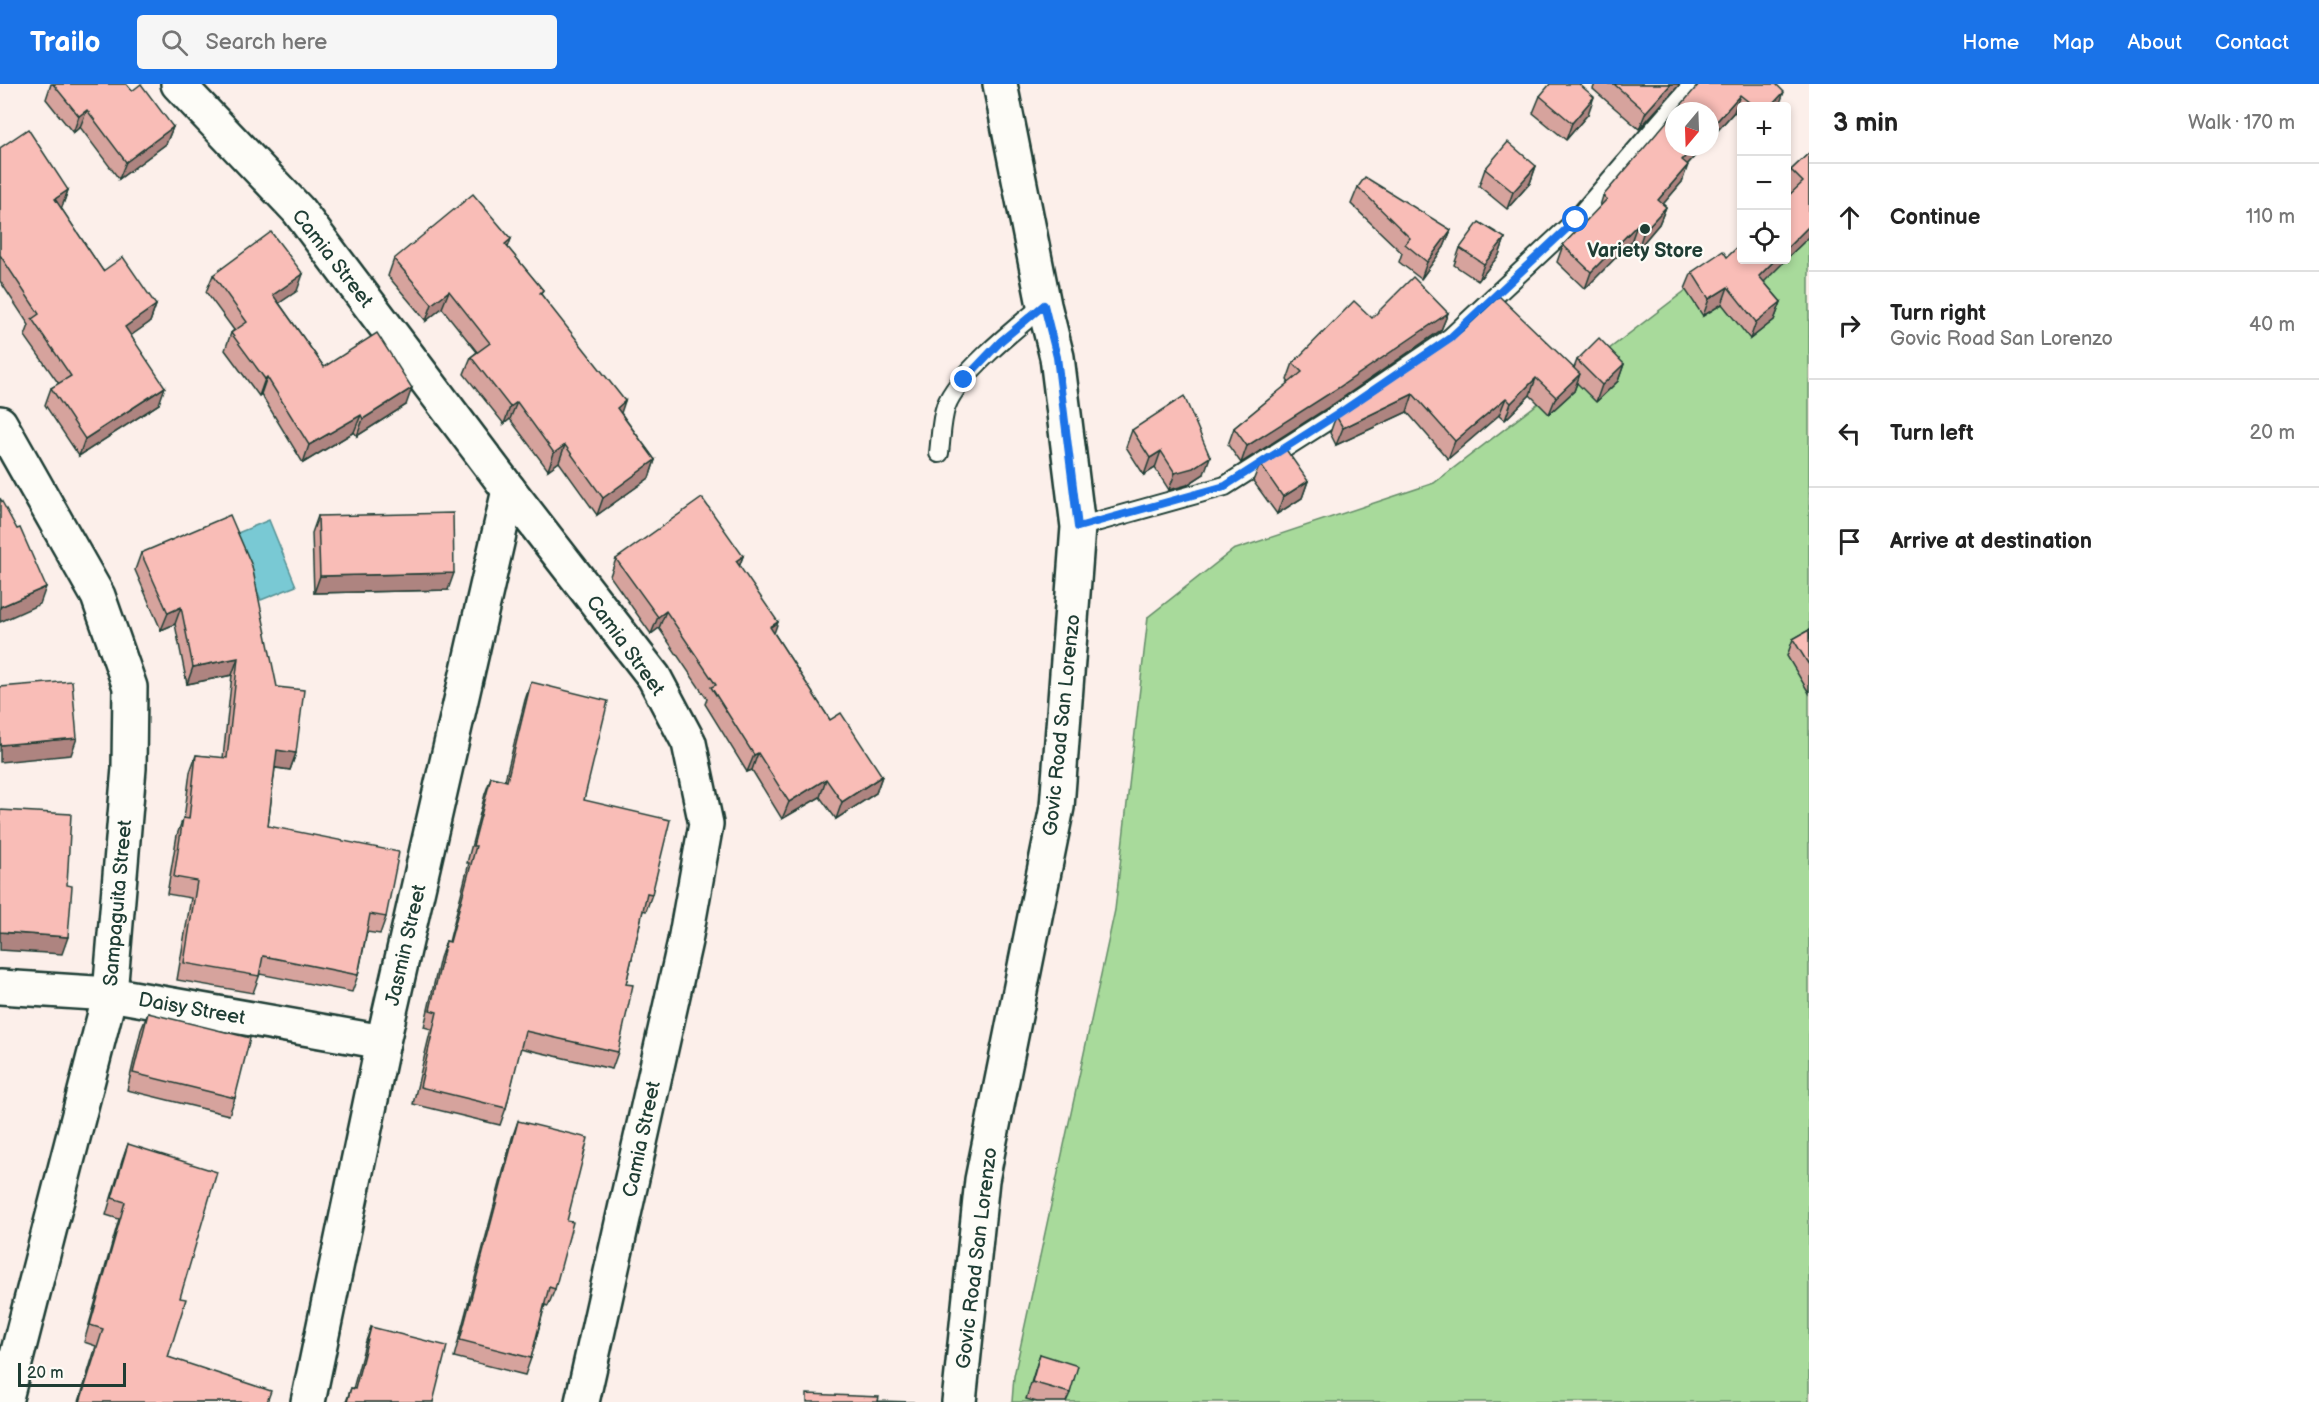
<!DOCTYPE html>
<meta charset="utf-8">
<style>
:root{--surface:#fff;--page:#f6f6f6;--text:#222;--muted:#767676;--line:#e0e0e0;--accent:#1a73e8}
body{margin:0;font-family:"Balsamiq Sans",sans-serif;background:var(--page);color:var(--text)}
.controls{position:absolute;right:18px;top:18px;display:grid;overflow:hidden;border-radius:6px;box-shadow:0 3px 9px #0003}
.controls button{width:54px;height:54px;display:grid;place-items:center;padding:0;border:0;border-bottom:2px solid var(--line);background:var(--surface);color:var(--text);font:30px sans-serif}
.compass{position:absolute;left:1665px;top:18px;width:54px;height:54px;border-radius:50%;background:var(--surface);box-shadow:0 3px 9px #0003;rotate:199deg}
.scale{position:absolute;left:18px;bottom:15px;width:108px;box-sizing:border-box;padding-left:6px;border:3px solid #1f3d34;border-top:0;font-size:16px;line-height:21px;white-space:nowrap;color:#1f3d34;-webkit-text-stroke:4px #fdfcf7;paint-order:stroke}
.stop{position:absolute;width:18px;height:18px;margin:-14px;border:4px solid #1a73e8;border-radius:50%;background:#fff}
.stop.end{background:#1a73e8;border-color:#fff;box-shadow:0 2px 6px #0008}
.list{margin:0;padding:0;list-style:none}
h2{display:flex;justify-content:space-between;align-items:center;height:78px;margin:0;padding:0 24px;font-size:26px}
h2 small{font-size:20px;font-weight:400;color:var(--muted)}
.list li{display:grid;grid-template-columns:39px 1fr auto;gap:18px;align-items:center;box-sizing:border-box;height:108px;padding:0 24px;border-top:2px solid var(--line)}
.list b{display:block;font-size:22px;white-space:nowrap}
.list p{margin:0;font-size:20px;white-space:nowrap;color:var(--muted)}
.list em{font-size:20px;font-style:normal;color:var(--muted)}
.icon{flex:none;width:33px;height:33px;fill:none;stroke:currentColor;stroke-width:2;stroke-linecap:round;stroke-linejoin:round}
.map{position:relative;flex:none;width:1809px;height:1318px;overflow:hidden}
header{display:flex;align-items:center;gap:36px;box-sizing:border-box;height:84px;padding:0 30px;background:var(--accent);color:#fff}
header strong{font-size:28px}
nav{display:flex;gap:33px;margin-inline-start:auto;font-size:21px}
.search{width:420px;height:54px;background:var(--page);display:flex;align-items:center;gap:15px;box-sizing:border-box;padding:0 21px;border-radius:6px;color:var(--muted);font-size:22px}
main{display:flex}
aside{flex:1;background:var(--surface)}
.map>svg:first-child{display:block}
</style>
<header>
<strong>Trailo</strong>
<div class="search"><svg class="icon" aria-label="search" viewBox="0 0 24 24"><circle cx="10" cy="10" r="6"/><path d="M15 15l6 6"/></svg>Search here</div>
<nav><a>Home</a><a>Map</a><a>About</a><a>Contact</a></nav>
</header>
<main>
<div class="map">
<svg width="1809" height="1318" viewBox="0 0 1809 1318">
<rect width="100%" height="100%" fill="#fcefea"/>
<filter id="ink" filterUnits="userSpaceOnUse"><feTurbulence type="fractalNoise" baseFrequency=".0167" numOctaves="2"/><feDisplacementMap in="SourceGraphic" scale="12" xChannelSelector="R" yChannelSelector="G"/><feConvolveMatrix kernelMatrix="1 2 1 2 8 2 1 2 1" color-interpolation-filters="sRGB"/></filter>
<g filter="url(#ink)">
<!-- green -->
<path fill="#a8da9b" stroke="#648c68" stroke-width="1.5" d="M1809 104V1318H1012L1014 1292 1115 826 1148 533 1233 466 1434 399 1741 164 1742 176H1786L1787 126Z"/>
<!-- water -->
<path fill="#79c9d4" stroke="#559194" stroke-width="1.5" d="M269 436 296 502 261 516 233 451Z"/>
<g fill="none" stroke-linecap="round" stroke-linejoin="round">
<!-- service casing -->
<g stroke="#1f3d34" stroke-width="22">
<g id="service">
<path d="M939 369C941 354 941 336 946 322 957 291 1017 243 1044 221"/>
<path d="M1078 443 1225 402 1338 330 1450 254 1576 136 1693 0"/>
</g>
</g>
<!-- minor casing -->
<g stroke="#1f3d34" stroke-width="38">
<g id="minor">
<path d="M178 0 298 126 509 406 654 593 689 659 706 740 685 857 582 1318"/>
<path d="M0 339 98 512 130 603 129 684 110 910 5 1318"/>
<path d="M0 903 110 910 383 958"/>
<path d="M308 1318 383 958 509 406"/>
</g>
</g>
<!-- secondary casing -->
<g stroke="#1f3d34" stroke-width="38">
<path id="secondary" d="M959 1318 982 1096 1057 723 1078 443 1057 273 1044 221 1000 0"/>
</g>
<!-- service -->
<use href="#service" stroke="#fdfcf7" stroke-width="18"/>
<!-- minor -->
<use href="#minor" stroke="#fdfcf7" stroke-width="33"/>
<!-- secondary -->
<use href="#secondary" stroke="#fdfcf7" stroke-width="33"/>
</g>
<!-- wall -->
<g fill="#d6a39d" stroke="#1f3d34" stroke-width="1.5">
<path d="M51 0H126L132 7 173 43 166 60 119 95 80 43 73 49 46 15Z"/>
<path d="M1595 0H1680L1639 45 1593 5Z"/>
<path d="M1699 0 1779 22H1742V34L1734 28 1710 55V27Z"/>
<path d="M1540 12 1588 30 1566 56 1533 29Z"/>
<path d="M1674 63H1703L1687 81 1682 98 1663 120 1666 123 1659 140 1638 165 1631 158 1585 205 1557 178 1563 161 1599 125 1603 112Z"/>
<path d="M0 64 68 106 62 123 61 124 103 187 156 221 150 238 131 251 159 320 79 372 45 321 51 304 59 300 25 252 29 241 0 197Z"/>
<path d="M1809 69V153L1786 175 1791 110 1786 104V99L1791 86Z"/>
<path d="M1536 82 1530 99 1507 125 1479 102 1485 85Z"/>
<path d="M1358 103 1451 146 1444 163 1421 195 1399 178 1402 169 1351 120Z"/>
<path d="M1505 154 1499 171 1478 197 1454 181 1460 164Z"/>
<path d="M508 164 543 206 541 210 621 329 655 376 649 394 597 431 559 378 548 386 510 335 504 340 464 290 471 273 477 268 442 224 426 237 388 192 394 175Z"/>
<path d="M1727 173 1764 198 1781 218 1774 236 1750 255 1722 220 1703 232 1685 205 1692 188Z"/>
<path d="M213 191 297 207 279 219 324 283 406 321 357 352 354 348 303 379 261 310 259 312 225 266 231 249 234 246 206 208Z"/>
<path d="M1448 229 1441 246 1332 321 1241 379 1228 361 1234 344 1289 299 1287 296 1293 279 1372 234Z"/>
<path d="M1463 246 1574 284 1577 276 1624 280 1618 297 1596 318 1577 299 1574 307 1549 330 1530 311 1505 336 1499 331 1448 375 1407 328 1336 361 1330 349 1336 332Z"/>
<path d="M1132 346 1204 390 1187 401 1169 406 1155 384 1144 391 1126 363Z"/>
<path d="M1260 380 1308 397 1302 414 1277 430 1253 397Z"/>
<path d="M318 432 448 506 314 509 312 449Z"/>
<path d="M141 469 277 603 296 669 290 686 275 684 268 742 386 833 380 850 367 848 358 891 352 908 260 890 253 909 177 896 191 814 167 810 177 751 183 734 184 735 190 688 196 671 223 674 232 591 187 600 175 540 161 546 135 486Z"/>
<path d="M743 472 739 483 774 549 830 636 882 692 876 709 836 735 820 713 782 735 752 686 747 688 705 620 707 615 659 544 651 550 610 492 616 475Z"/>
<path d="M1809 546V609L1787 572 1793 555Z"/>
<path d="M531 598 584 716 652 810 646 827 643 826 626 900 618 968 612 985 520 964 506 1024 500 1041 413 1020 431 945 424 943 440 874 446 857 449 858 469 779H467L485 710 491 693 505 696 525 616Z"/>
<path d="M148 929 235 1014 229 1031 127 1006 141 946Z"/>
<path d="M518 1037 555 1205 548 1222 545 1221 531 1274 525 1291 454 1273 512 1054Z"/>
<path d="M128 1060 180 1214 168 1273 267 1318H79L96 1262 84 1258 119 1135 106 1131 122 1077Z"/>
<path d="M371 1243 433 1318H346L351 1304 353 1305 365 1260Z"/>
<path d="M1040 1270 1070 1309 1066 1318H1037L1026 1315Z"/>
</g>
<!-- shaded-wall -->
<g fill="#ae8480" stroke="#1f3d34" stroke-width="1.5">
<path d="M1671 0H1680L1639 45 1646 28Z"/>
<path d="M1784 8 1779 22H1771Z"/>
<path d="M1740 11 1734 28 1710 55V45Z"/>
<path d="M1594 13 1588 30 1566 56 1572 39Z"/>
<path d="M87 26 80 43 73 49 79 32Z"/>
<path d="M173 43 166 60 119 95 126 78Z"/>
<path d="M1694 63H1703L1676 93 1682 76Z"/>
<path d="M1688 81 1682 98 1652 133 1658 116Z"/>
<path d="M1536 82 1530 99 1507 125 1513 108Z"/>
<path d="M68 106 62 123 48 132 55 115Z"/>
<path d="M1666 123 1659 140 1638 165 1644 147Z"/>
<path d="M1637 141 1631 158 1585 205 1591 188Z"/>
<path d="M1809 142V153L1786 175V165Z"/>
<path d="M1451 146 1444 163 1421 195 1427 178Z"/>
<path d="M1505 154 1499 171 1478 197 1484 180Z"/>
<path d="M511 155 505 172V160Z"/>
<path d="M1775 176H1786L1753 209 1759 192Z"/>
<path d="M303 190 297 207 266 228 273 211Z"/>
<path d="M1728 203 1722 220 1703 232 1709 215Z"/>
<path d="M449 207 442 224 426 237 432 220Z"/>
<path d="M1781 218 1774 236 1750 255 1756 238Z"/>
<path d="M156 221 150 238 119 260 125 243Z"/>
<path d="M1448 229 1441 246 1332 321 1241 379 1247 362Z"/>
<path d="M1624 280 1618 297 1596 318 1602 301Z"/>
<path d="M1580 290 1574 307 1549 330 1556 313Z"/>
<path d="M267 293 261 310 259 312 265 295Z"/>
<path d="M1536 294 1530 311 1505 336 1511 319Z"/>
<path d="M165 303 159 320 79 372 85 355Z"/>
<path d="M412 304 406 321 357 352 363 335Z"/>
<path d="M1413 310 1407 328 1336 361 1343 344Z"/>
<path d="M1506 314 1499 331 1448 375 1455 357Z"/>
<path d="M625 317 619 335 617 324Z"/>
<path d="M517 318 510 335 504 340 510 323Z"/>
<path d="M361 331 354 348 303 379 309 361Z"/>
<path d="M565 361 559 378 548 386 554 369Z"/>
<path d="M1161 367 1155 384 1144 391 1150 374Z"/>
<path d="M1210 373 1204 390 1187 401 1169 406 1175 389Z"/>
<path d="M655 376 649 394 597 431 603 414Z"/>
<path d="M1308 397 1302 414 1277 430 1283 413Z"/>
<path d="M743 472 737 489 736 477Z"/>
<path d="M454 489 448 506 314 509 320 492Z"/>
<path d="M46 503 40 520 0 538V523Z"/>
<path d="M181 523 175 540 161 546 168 529Z"/>
<path d="M666 527 659 544 651 550 658 533Z"/>
<path d="M778 538 772 555 770 543Z"/>
<path d="M238 574 232 591 187 600 193 583Z"/>
<path d="M77 654 71 671 0 678V661Z"/>
<path d="M277 666 296 669 290 686 271 683Z"/>
<path d="M758 669 752 686 747 688 754 671Z"/>
<path d="M882 692 876 709 836 735 842 718Z"/>
<path d="M826 695 820 713 782 735 789 718Z"/>
<path d="M0 848 68 853 62 870 0 866Z"/>
</g>
<!-- building -->
<g fill="#f9bdb7" stroke="#1f3d34" stroke-width="1.5">
<path d="M53 0H126L132 7 141 0 173 43 126 78 87 26 79 32Z"/>
<path d="M1550 0H1579L1594 13 1572 39 1540 12Z"/>
<path d="M1614 0H1671L1646 28Z"/>
<path d="M1699 0H1776L1784 8 1771 22H1754L1740 11 1710 45V27H1676Z"/>
<path d="M1674 29V63H1694L1682 76 1688 81 1658 116 1666 123 1644 147 1637 141 1591 188 1563 161 1607 115 1603 112Z"/>
<path d="M28 45 68 106 55 115 103 187 123 173 156 221 125 243 165 303 85 355 51 304 71 292 32 235 39 230 0 171V64Z"/>
<path d="M1508 58 1536 82 1513 108 1485 85Z"/>
<path d="M1809 69V142L1786 165V114L1803 98 1791 86Z"/>
<path d="M1365 93 1451 146 1427 178 1405 160 1410 154 1358 103Z"/>
<path d="M473 110 511 155 505 160 543 206 540 209 625 317 617 324 655 376 603 414 565 361 554 369 517 318 510 323 471 273 490 259 449 207 432 220 394 175Z"/>
<path d="M1479 138 1505 154 1484 180 1460 164Z"/>
<path d="M271 148 303 190 273 211 324 283 377 249 412 304 363 335 361 331 309 361 267 293 265 295 231 249 247 238 213 191Z"/>
<path d="M1742 159V176H1775L1759 192 1781 218 1756 238 1728 203 1709 215 1692 188 1723 167 1727 173Z"/>
<path d="M1413 193 1448 229 1338 304 1247 362 1234 344 1302 288 1293 279 1354 217 1372 234Z"/>
<path d="M1499 212 1580 290 1556 313 1536 294 1511 319 1506 314 1455 357 1413 310 1343 344 1336 332 1463 246Z"/>
<path d="M1599 254 1624 280 1602 301 1577 276Z"/>
<path d="M1184 312 1210 373 1193 384 1175 389 1161 367 1150 374 1132 346Z"/>
<path d="M1285 364 1308 397 1283 413 1260 380Z"/>
<path d="M0 414 17 445 20 444 46 503 0 523Z"/>
<path d="M702 414 743 472 736 477 778 538 770 543 830 636 841 629 882 692 842 718 826 695 789 718 758 669 754 671 711 603 716 601 666 527 658 533 616 475Z"/>
<path d="M453 429 454 489 320 492 318 432Z"/>
<path d="M230 431 252 482 277 603 304 606 296 669 277 666 268 742 399 768 386 833 370 830 358 891 263 872 259 892 184 879 197 797 174 793 183 734 189 735 196 671 227 674 238 574 193 583 181 523 168 529 141 469Z"/>
<path d="M1809 546V581L1793 555Z"/>
<path d="M72 597 77 654 0 661V603Z"/>
<path d="M531 598 608 617 584 716 670 736 652 810 647 809 626 900 633 901 618 968 525 947 506 1024 420 1003 437 928 430 926 446 857 450 858 476 762H473L491 693 507 697Z"/>
<path d="M0 726 71 730 67 801 72 802 68 853 0 848Z"/>
<path d="M148 929 250 954 235 1014 133 989Z"/>
<path d="M518 1037 588 1054 567 1137 573 1138 555 1205 549 1203 531 1274 460 1256Z"/>
<path d="M128 1060 217 1088 180 1214 186 1215 168 1273 271 1307 267 1318H80L103 1245 90 1241 125 1118 112 1114Z"/>
<path d="M371 1243 447 1262 433 1318H347L351 1304 355 1305Z"/>
<path d="M1040 1270 1078 1282 1070 1309 1032 1298Z"/>
<path d="M807 1310 879 1313 878 1317 914 1318H807Z"/>
</g>
</g>
<g fill="none" stroke-linecap="round" stroke-linejoin="round" filter="url(#ink)">
<!-- route -->
<path stroke="#1a73e8" stroke-width="8" d="M964 296 1001 257 1044 221 1057 273 1078 443 1225 402 1338 330 1450 254 1576 136"/>
</g>
<!-- markers -->
<circle fill="#1f3d34" stroke="#fdfcf7" stroke-width="2" cx="1645" cy="145" r="6"/>
<g text-anchor="middle" stroke-width="4.5" stroke-linejoin="round" paint-order="stroke">
<!-- poi labels -->
<g font-size="20" font-weight="bold" fill="#1f3d34" stroke="#fdfcf7">
<text x="1645" y="173">Variety Store</text>
</g>
<!-- street labels -->
<g font-size="20" fill="#1f3d34" stroke="#fdfcf7">
<text transform="translate(333 174) rotate(52)" y="7">Camia Street</text>
<text transform="translate(626 561) rotate(54)" y="7">Camia Street</text>
<text transform="translate(1061 641) rotate(-84)" y="7">Govic Road San Lorenzo</text>
<text transform="translate(117 819) rotate(-85)" y="7">Sampaguita Street</text>
<text transform="translate(405 861) rotate(-77)" y="7">Jasmin Street</text>
<text transform="translate(192 924) rotate(10)" y="7">Daisy Street</text>
<text transform="translate(641 1055) rotate(-78)" y="7">Camia Street</text>
<text transform="translate(976 1174) rotate(-83)" y="7">Govic Road San Lorenzo</text>
</g>
</g>
</svg>
<div class="controls">
<button>+</button>
<button>−</button>
<button><svg class="icon" aria-label="locate" viewBox="0 0 24 24"><circle cx="12" cy="12" r="6"/><path d="M12 2v4M12 18v4M2 12h4M18 12h4"/></svg></button>
</div>
<svg class="compass" viewBox="-18 -18 36 36"><path d="M0-13l5 13h-10z" fill="#e53935"/><path d="M0 13l5-13h-10z" fill="#767676"/></svg>
<div class="scale">20 m</div>
<div class="stop" style="left:1576px;top:136px"></div>
<div class="stop end" style="left:964px;top:296px"></div>
</div>
<aside>
<h2>3 min<small>Walk · 170 m</small></h2>
<ul class="list">
<li><svg class="icon" aria-label="ahead" viewBox="0 0 24 24"><path d="M12 20V5M6 11l6-6 6 6"/></svg><div><b>Continue</b></div><em>110 m</em></li>
<li><svg class="icon" aria-label="right" viewBox="0 0 24 24"><path d="M7 20v-9h11M14 6l5 5-5 5"/></svg><div><b>Turn right</b><p>Govic Road San Lorenzo</p></div><em>40 m</em></li>
<li><svg class="icon" aria-label="left" viewBox="0 0 24 24"><path d="M17 20v-9H6M10 6l-5 5 5 5"/></svg><div><b>Turn left</b></div><em>20 m</em></li>
<li><svg class="icon" aria-label="arrive" viewBox="0 0 24 24"><path d="M6 21V4h12l-3 4 3 4H6"/></svg><div><b>Arrive at destination</b></div></li>
</ul>
</aside>
</main>
